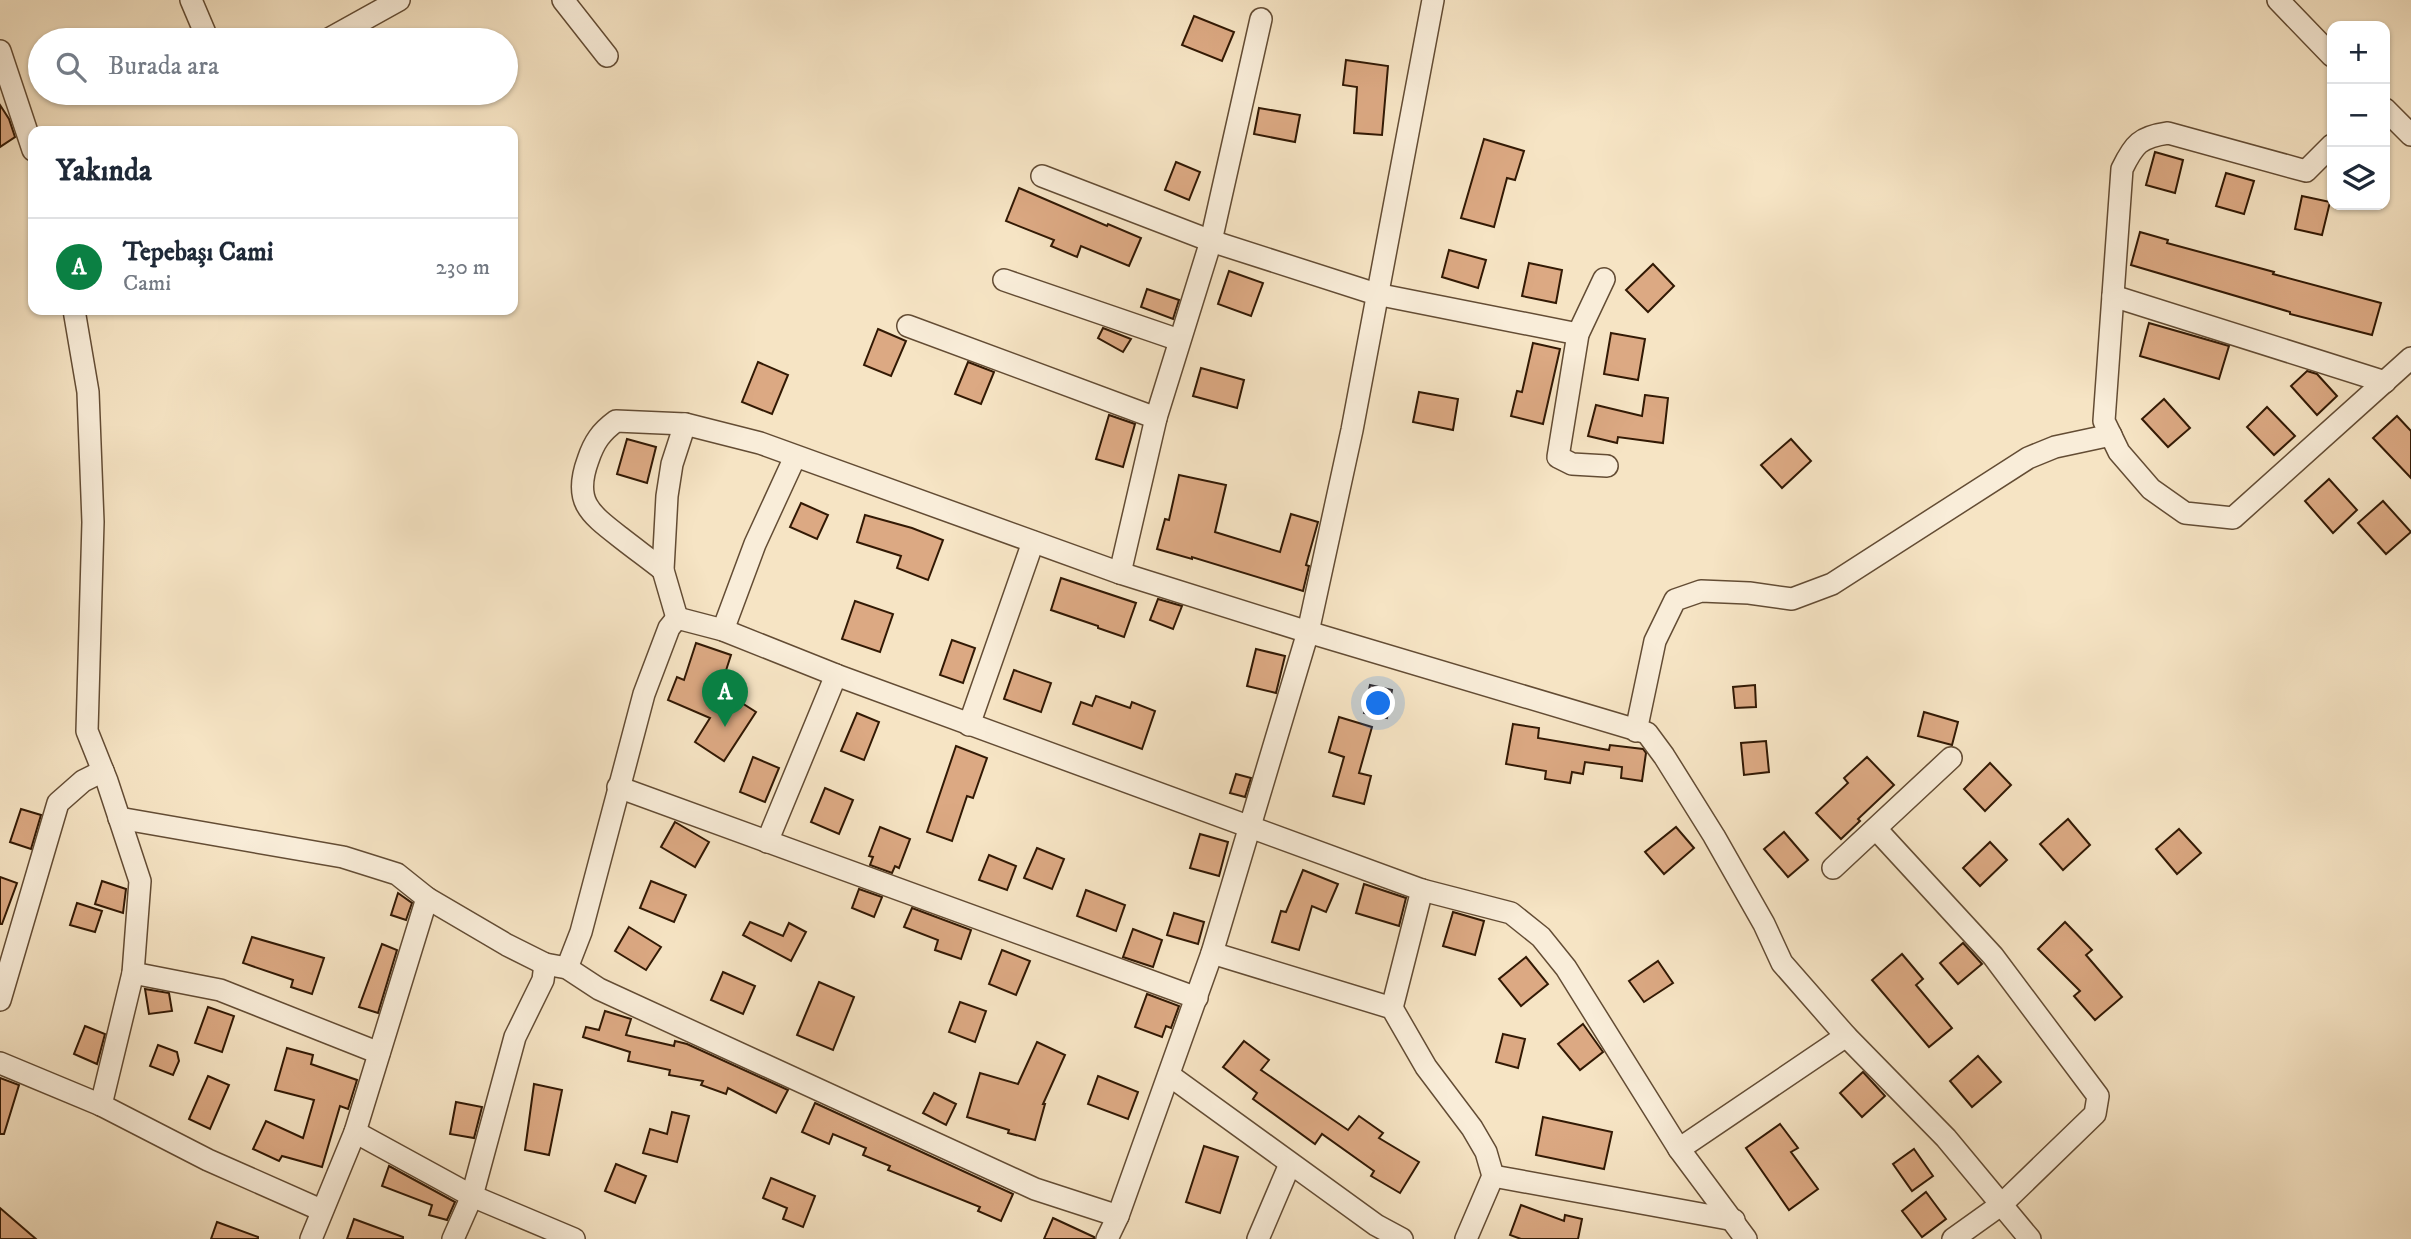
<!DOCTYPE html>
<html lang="tr">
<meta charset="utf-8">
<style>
:root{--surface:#fff;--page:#f2f2f3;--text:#1f2937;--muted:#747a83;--line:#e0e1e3;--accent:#0b8043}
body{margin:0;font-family:"IM FELL DW Pica",serif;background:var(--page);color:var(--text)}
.controls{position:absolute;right:21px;top:21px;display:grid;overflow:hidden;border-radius:14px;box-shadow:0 2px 5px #0004}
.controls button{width:63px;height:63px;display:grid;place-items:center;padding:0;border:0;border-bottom:2px solid var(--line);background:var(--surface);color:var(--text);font:35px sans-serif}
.you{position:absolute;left:1379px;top:704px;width:24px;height:24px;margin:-18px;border:5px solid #fff;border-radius:50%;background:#1a73e8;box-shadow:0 0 0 10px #1a73e833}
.badge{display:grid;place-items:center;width:46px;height:46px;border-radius:50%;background:var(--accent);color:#fff;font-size:23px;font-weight:700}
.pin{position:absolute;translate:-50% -58px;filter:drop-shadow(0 2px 4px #0008)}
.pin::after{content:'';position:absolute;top:37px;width:24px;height:21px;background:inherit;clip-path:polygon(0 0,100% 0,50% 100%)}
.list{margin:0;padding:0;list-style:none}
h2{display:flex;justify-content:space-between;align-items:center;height:91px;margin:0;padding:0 28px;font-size:30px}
h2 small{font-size:23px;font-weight:400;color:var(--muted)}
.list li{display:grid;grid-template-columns:46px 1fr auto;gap:21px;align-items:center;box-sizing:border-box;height:98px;padding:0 28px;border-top:2px solid var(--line)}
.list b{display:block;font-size:26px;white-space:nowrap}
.list p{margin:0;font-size:23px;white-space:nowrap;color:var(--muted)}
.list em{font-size:23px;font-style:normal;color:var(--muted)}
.icon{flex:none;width:38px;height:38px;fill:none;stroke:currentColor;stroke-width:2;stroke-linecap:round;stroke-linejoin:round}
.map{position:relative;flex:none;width:2411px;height:1239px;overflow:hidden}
.search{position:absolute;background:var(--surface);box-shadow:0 2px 5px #0004;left:28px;top:28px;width:490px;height:77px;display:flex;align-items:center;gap:18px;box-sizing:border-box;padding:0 24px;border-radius:38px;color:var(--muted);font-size:26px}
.panel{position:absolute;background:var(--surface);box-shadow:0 2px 5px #0004;left:28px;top:126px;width:490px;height:189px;border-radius:14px}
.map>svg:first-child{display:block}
</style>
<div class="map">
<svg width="2411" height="1239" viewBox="0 0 2411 1239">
<rect width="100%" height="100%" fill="#f6e4c4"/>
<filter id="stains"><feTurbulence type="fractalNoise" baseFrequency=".00286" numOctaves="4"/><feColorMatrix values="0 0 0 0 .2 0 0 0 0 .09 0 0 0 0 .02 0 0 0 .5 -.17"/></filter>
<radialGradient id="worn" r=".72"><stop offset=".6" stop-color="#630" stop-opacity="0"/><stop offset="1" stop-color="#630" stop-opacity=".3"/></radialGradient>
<!-- building -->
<g fill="#dca983" stroke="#321904" stroke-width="2">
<path d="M1194 16 1234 32 1222 61 1182 45Z"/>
<path d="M1346 60 1388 66 1382 135 1354 133 1357 87 1343 85Z"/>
<path d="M0 105 9 119 15 137 0 147Z"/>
<path d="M1259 108 1300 115 1295 142 1254 134Z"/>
<path d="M1484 139 1524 151 1515 180 1507 178 1494 227 1461 218Z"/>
<path d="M2155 152 2183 160 2175 193 2146 185Z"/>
<path d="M1176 162 1200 172 1189 200 1165 190Z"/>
<path d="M2226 173 2254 181 2244 214 2216 206Z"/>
<path d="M1019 188 1107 226 1108 224 1141 238 1129 266 1081 246 1077 257 1051 246 1054 240 1006 221Z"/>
<path d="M2302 196 2330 202 2322 235 2295 229Z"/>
<path d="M2140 232 2168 240 2167 243 2274 272 2273 274 2381 303 2372 335 2290 314V312L2131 265Z"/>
<path d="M1449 250 1486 260 1478 288 1442 277Z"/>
<path d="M1529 263 1562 270 1556 303 1522 296Z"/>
<path d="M1653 264 1674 286 1648 312 1626 290Z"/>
<path d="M1229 271 1263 283 1251 316 1218 304Z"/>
<path d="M1147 289 1179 300 1173 319 1141 307Z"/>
<path d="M2149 323 2229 346 2219 379 2140 356Z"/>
<path d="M1103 328 1131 339 1123 352 1098 338Z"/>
<path d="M878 329 906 341 891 376 864 365Z"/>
<path d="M1611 333 1645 339 1638 380 1604 374Z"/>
<path d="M1533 343 1560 349 1543 424 1511 416 1517 391 1522 392Z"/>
<path d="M758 362 788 375 772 414 742 402Z"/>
<path d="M968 362 994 372 981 404 955 394Z"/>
<path d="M1201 368 1244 380 1237 408 1193 396Z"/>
<path d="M2307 371 2317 374 2337 396 2317 415 2291 386Z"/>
<path d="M1419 392 1458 399 1453 430 1413 422Z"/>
<path d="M1645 395 1668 398 1663 443 1618 437 1617 443 1588 436 1596 405 1642 416Z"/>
<path d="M2164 399 2190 428 2168 447 2142 419Z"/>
<path d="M2267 407 2295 436 2274 455 2247 427Z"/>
<path d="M1109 415 1135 424 1123 467 1096 459Z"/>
<path d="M2397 416 2411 431V478L2373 438Z"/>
<path d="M627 439 656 447 647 483 617 474Z"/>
<path d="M1791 439 1811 461 1782 488 1761 465Z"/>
<path d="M1179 475 1226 485 1215 532 1280 552 1291 514 1318 522 1306 565 1309 566 1303 591 1192 557V559L1157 549 1165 519 1169 520Z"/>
<path d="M2329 479 2357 510 2333 533 2305 501Z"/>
<path d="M2383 501 2411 532 2386 554 2358 523Z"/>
<path d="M801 503 828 515 817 539 790 527Z"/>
<path d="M865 515 912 528 943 540 928 580 897 568 901 556 857 542Z"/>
<path d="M1061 578 1136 603 1124 637 1098 628V626L1051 610Z"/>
<path d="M1158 599 1182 606 1173 629 1150 620Z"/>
<path d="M855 601 893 614 880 652 842 639Z"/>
<path d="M952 640 975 648 963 683 940 675Z"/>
<path d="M696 643 731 655 720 689 756 712 724 761 695 742 710 718 668 700 677 677 684 680Z"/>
<path d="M1256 649 1285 656 1276 693 1247 686Z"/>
<path d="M1014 670 1051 683 1041 712 1004 699Z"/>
<path d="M1370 685 1392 690 1387 718 1364 713Z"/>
<path d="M1755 685 1756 707 1735 708 1733 687Z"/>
<path d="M1096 696 1130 708 1132 702 1155 711 1142 749 1073 724 1081 702 1092 706Z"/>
<path d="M1924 712 1958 722 1952 745 1918 736Z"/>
<path d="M857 713 879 722 864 760 841 751Z"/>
<path d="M1339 717 1372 727 1359 773 1371 776 1364 804 1333 796 1344 757 1329 752Z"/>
<path d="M1513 724 1539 728 1538 738 1609 750 1610 745 1643 749 1646 753 1642 781 1621 778 1622 767 1585 762 1583 774 1572 772 1570 783 1545 779 1546 771 1506 764Z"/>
<path d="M1766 741 1769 772 1744 775 1741 743Z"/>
<path d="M956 746 987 758 973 798 967 796 952 841 927 832Z"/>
<path d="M753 757 779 768 765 802 740 792Z"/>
<path d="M1867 757 1894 785 1858 819 1860 821 1841 839 1816 813 1848 783 1844 778Z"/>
<path d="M1990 763 2011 785 1985 811 1964 789Z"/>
<path d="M1236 774 1251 778 1245 797 1230 793Z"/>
<path d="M825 788 853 800 839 834 811 822Z"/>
<path d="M21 809 41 815 31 849 10 842Z"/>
<path d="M2068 819 2090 845 2063 870 2040 844Z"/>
<path d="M675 822 709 842 695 867 661 847Z"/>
<path d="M880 827 910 839 899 868 895 866 892 873 870 865 873 857 869 856Z"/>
<path d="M1676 827 1694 848 1664 874 1645 852Z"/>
<path d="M2179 829 2201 853 2177 874 2156 849Z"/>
<path d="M1784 832 1808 860 1788 877 1764 849Z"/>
<path d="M1200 834 1228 842 1219 876 1190 868Z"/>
<path d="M1990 842 2007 860 1980 886 1963 868Z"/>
<path d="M1037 848 1064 859 1052 889 1024 878Z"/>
<path d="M989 855 1016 866 1007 890 979 880Z"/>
<path d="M1303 870 1338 884 1326 912 1312 906 1299 950 1272 942 1281 911 1286 912Z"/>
<path d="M0 877 17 883 2 924H0Z"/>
<path d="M102 881 126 889 123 913 95 904Z"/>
<path d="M651 881 686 895 674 922 640 908Z"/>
<path d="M1364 884 1406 898 1399 926 1356 913Z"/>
<path d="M859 889 882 897 874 917 852 908Z"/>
<path d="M1086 890 1125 905 1116 931 1077 916Z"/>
<path d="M398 893 412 903 406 920 391 915Z"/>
<path d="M77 903 102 911 95 932 70 925Z"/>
<path d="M912 908 971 930 961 959 935 950 938 940 904 927Z"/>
<path d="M1453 912 1484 921 1475 955 1443 946Z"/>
<path d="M1174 913 1204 922 1198 944 1167 935Z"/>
<path d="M750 922 783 936 789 923 806 932 791 961 743 935Z"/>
<path d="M2065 922 2092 950 2086 955 2122 997 2095 1020 2074 996 2080 991 2038 949Z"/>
<path d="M629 927 661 947 646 970 615 951Z"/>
<path d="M1133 929 1162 940 1153 967 1123 957Z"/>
<path d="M252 937 324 958 312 994 291 987 293 980 243 963Z"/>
<path d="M1963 943 1982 964 1958 984 1940 963Z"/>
<path d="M382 944 397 950 378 1013 359 1007Z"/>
<path d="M1002 950 1030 961 1016 995 989 984Z"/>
<path d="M1902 954 1923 979 1916 985 1952 1028 1929 1047 1872 980Z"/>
<path d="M1526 957 1548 984 1521 1006 1499 979Z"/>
<path d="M1658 961 1673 983 1644 1002 1629 981Z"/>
<path d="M723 972 755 986 743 1014 711 1000Z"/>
<path d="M819 982 854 997 833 1050 797 1035Z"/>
<path d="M145 989 169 993 172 1011 149 1014Z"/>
<path d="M1147 994 1179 1006 1171 1028 1166 1026 1162 1037 1135 1027Z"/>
<path d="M960 1002 986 1011 975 1042 949 1032Z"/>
<path d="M208 1007 234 1016 222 1052 195 1043Z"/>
<path d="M605 1011 631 1019 626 1035 674 1046 675 1041 687 1044 788 1090 776 1113 728 1088 726 1094 701 1085 703 1081 669 1075 670 1070 628 1061 630 1052 583 1037 586 1027 599 1030Z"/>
<path d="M1583 1024 1603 1052 1580 1070 1558 1044Z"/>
<path d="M85 1026 105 1034 97 1064 74 1054Z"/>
<path d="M1503 1034 1525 1039 1518 1068 1496 1062Z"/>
<path d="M1244 1041 1269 1060 1261 1070 1307 1102 1348 1130 1359 1116 1383 1133 1379 1138 1419 1162 1400 1193 1371 1176 1374 1171 1322 1134 1315 1144 1253 1099 1257 1093 1223 1067Z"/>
<path d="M1037 1042 1065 1055 1043 1104H1045L1035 1140 1008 1133 1009 1130 967 1117 980 1073 1018 1084Z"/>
<path d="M158 1045 177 1052 179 1061 173 1075 150 1066Z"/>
<path d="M287 1048 313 1055 311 1064 357 1080 348 1109 340 1106 322 1167 282 1156 279 1161 253 1149 266 1121 303 1138 314 1100 275 1090Z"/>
<path d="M1978 1056 2001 1082 1972 1107 1950 1081Z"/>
<path d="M1863 1072 1885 1096 1862 1117 1840 1093Z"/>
<path d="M208 1076 229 1085 210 1129 189 1119Z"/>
<path d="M1098 1076 1138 1092 1128 1119 1088 1104Z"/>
<path d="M0 1078 19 1085 4 1134H0Z"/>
<path d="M534 1084 562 1090 549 1155 525 1150Z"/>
<path d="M934 1093 956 1104 946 1125 923 1113Z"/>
<path d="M456 1102 482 1107 474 1138 450 1134Z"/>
<path d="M815 1103 1013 1194 1001 1221 978 1211 980 1207 888 1170 890 1166 863 1155 866 1148 833 1134 829 1144 802 1132Z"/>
<path d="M672 1112 689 1116 677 1162 643 1153 650 1129 667 1134Z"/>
<path d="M1543 1117 1612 1132 1604 1169 1536 1155Z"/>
<path d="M1780 1124 1798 1148 1791 1152 1818 1189 1789 1210 1746 1148Z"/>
<path d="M1204 1146 1238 1157 1220 1213 1186 1202Z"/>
<path d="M1914 1149 1933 1176 1912 1191 1893 1164Z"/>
<path d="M616 1164 646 1176 635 1203 605 1191Z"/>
<path d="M389 1166 455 1202 447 1220 429 1215 432 1205 382 1186Z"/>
<path d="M771 1178 815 1196 803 1227 783 1219 787 1208 763 1198Z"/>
<path d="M1926 1192 1946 1219 1922 1237 1902 1211Z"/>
<path d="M1521 1205 1564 1221 1565 1215 1582 1219 1578 1239H1521L1510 1235Z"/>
<path d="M0 1208 36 1239H0Z"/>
<path d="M1053 1218 1094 1237V1239H1044Z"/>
<path d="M354 1219 403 1237V1239H347Z"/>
<path d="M217 1222 258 1237V1239H211Z"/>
</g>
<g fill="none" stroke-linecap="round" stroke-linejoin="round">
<!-- minor casing -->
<g stroke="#634c34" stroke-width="24">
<g id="minor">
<path d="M191 0 208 40"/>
<path d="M563 0 607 56"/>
<path d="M2278 0 2332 56"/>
<path d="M327 40 399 0"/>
<path d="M0 51 33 150"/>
<path d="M2385 109 2411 135"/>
<path d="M2332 145 2306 171 2168 133C2140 137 2134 144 2122 169L2104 421 2119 452 2151 489 2185 513 2233 518 2411 358"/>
<path d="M1042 176 1211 241 1376 294 1578 334"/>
<path d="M1604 279 1578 334 1558 457 1572 464 1607 466"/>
<path d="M1004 280 1179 340"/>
<path d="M2113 296 2385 382"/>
<path d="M74 310 88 392 93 522 87 731 107 781 140 881 133 973 101 1105"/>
<path d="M908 326 1156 418"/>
<path d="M663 570C649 559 634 548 620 537 589 513 573 501 588 460 594 442 601 432 616 421L685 424 760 443 1120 573 1308 632 1647 733 1664 756 1714 836 1764 924 1782 963 1846 1036 1946 1138 2030 1239"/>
<path d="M1120 573 1156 418 1211 241 1261 19"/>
<path d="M677 618 723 630 836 675 1422 890 1511 913 1541 937 1566 968 1679 1149 1746 1239"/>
<path d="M677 618 663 570 667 496 672 464 685 424"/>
<path d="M723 630 755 544 795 457"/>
<path d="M969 725 1033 542"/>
<path d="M1636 731 1655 641 1675 600 1701 591 1749 593 1792 599 1832 584 2028 458 2055 447 2111 435"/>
<path d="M618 787 1197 998"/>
<path d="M119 818 343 857 397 874 427 898 507 945 545 964 567 968 599 989 1035 1189 1118 1216"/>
<path d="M1876 829 1993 956 2098 1096 2095 1114 2002 1204 1953 1239"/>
<path d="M767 842 836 675"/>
<path d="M1833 868 1951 758"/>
<path d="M1212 953 1392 1008 1426 1067 1472 1128 1486 1152 1493 1176 1466 1239"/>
<path d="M567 968 581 932 644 694 669 628 677 618"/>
<path d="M133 973 220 990 379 1053"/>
<path d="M0 1000 58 803 83 781 103 771"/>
<path d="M1392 1008 1422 890"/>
<path d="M0 1063 101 1105 208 1160 321 1210"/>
<path d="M1169 1075 1376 1225 1402 1239"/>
<path d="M355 1132 472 1196 574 1239"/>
<path d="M1679 1149 1846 1036"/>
<path d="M1493 1176 1734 1220"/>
<path d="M311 1239 355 1132 427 898"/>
<path d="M453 1239 472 1196 515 1037 543 980 545 964"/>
<path d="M1107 1239 1118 1216 1212 953 1308 632 1352 430 1433 0"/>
<path d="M1258 1239 1290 1164"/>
</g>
</g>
<!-- minor -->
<use href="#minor" stroke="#f9edd9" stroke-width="21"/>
</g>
<rect width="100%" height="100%" filter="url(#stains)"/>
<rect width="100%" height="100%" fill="url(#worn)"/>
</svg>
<div class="controls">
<button>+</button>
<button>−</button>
<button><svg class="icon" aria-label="layers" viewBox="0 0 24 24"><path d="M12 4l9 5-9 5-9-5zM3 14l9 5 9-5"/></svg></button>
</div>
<div class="you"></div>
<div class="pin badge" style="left:725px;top:727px">A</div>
<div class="search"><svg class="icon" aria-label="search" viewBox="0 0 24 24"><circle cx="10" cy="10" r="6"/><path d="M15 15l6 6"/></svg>Burada ara</div>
<section class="panel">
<h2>Yakında<small></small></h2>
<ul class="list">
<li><span class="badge">A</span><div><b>Tepebaşı Cami</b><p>Cami</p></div><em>230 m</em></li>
</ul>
</section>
</div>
